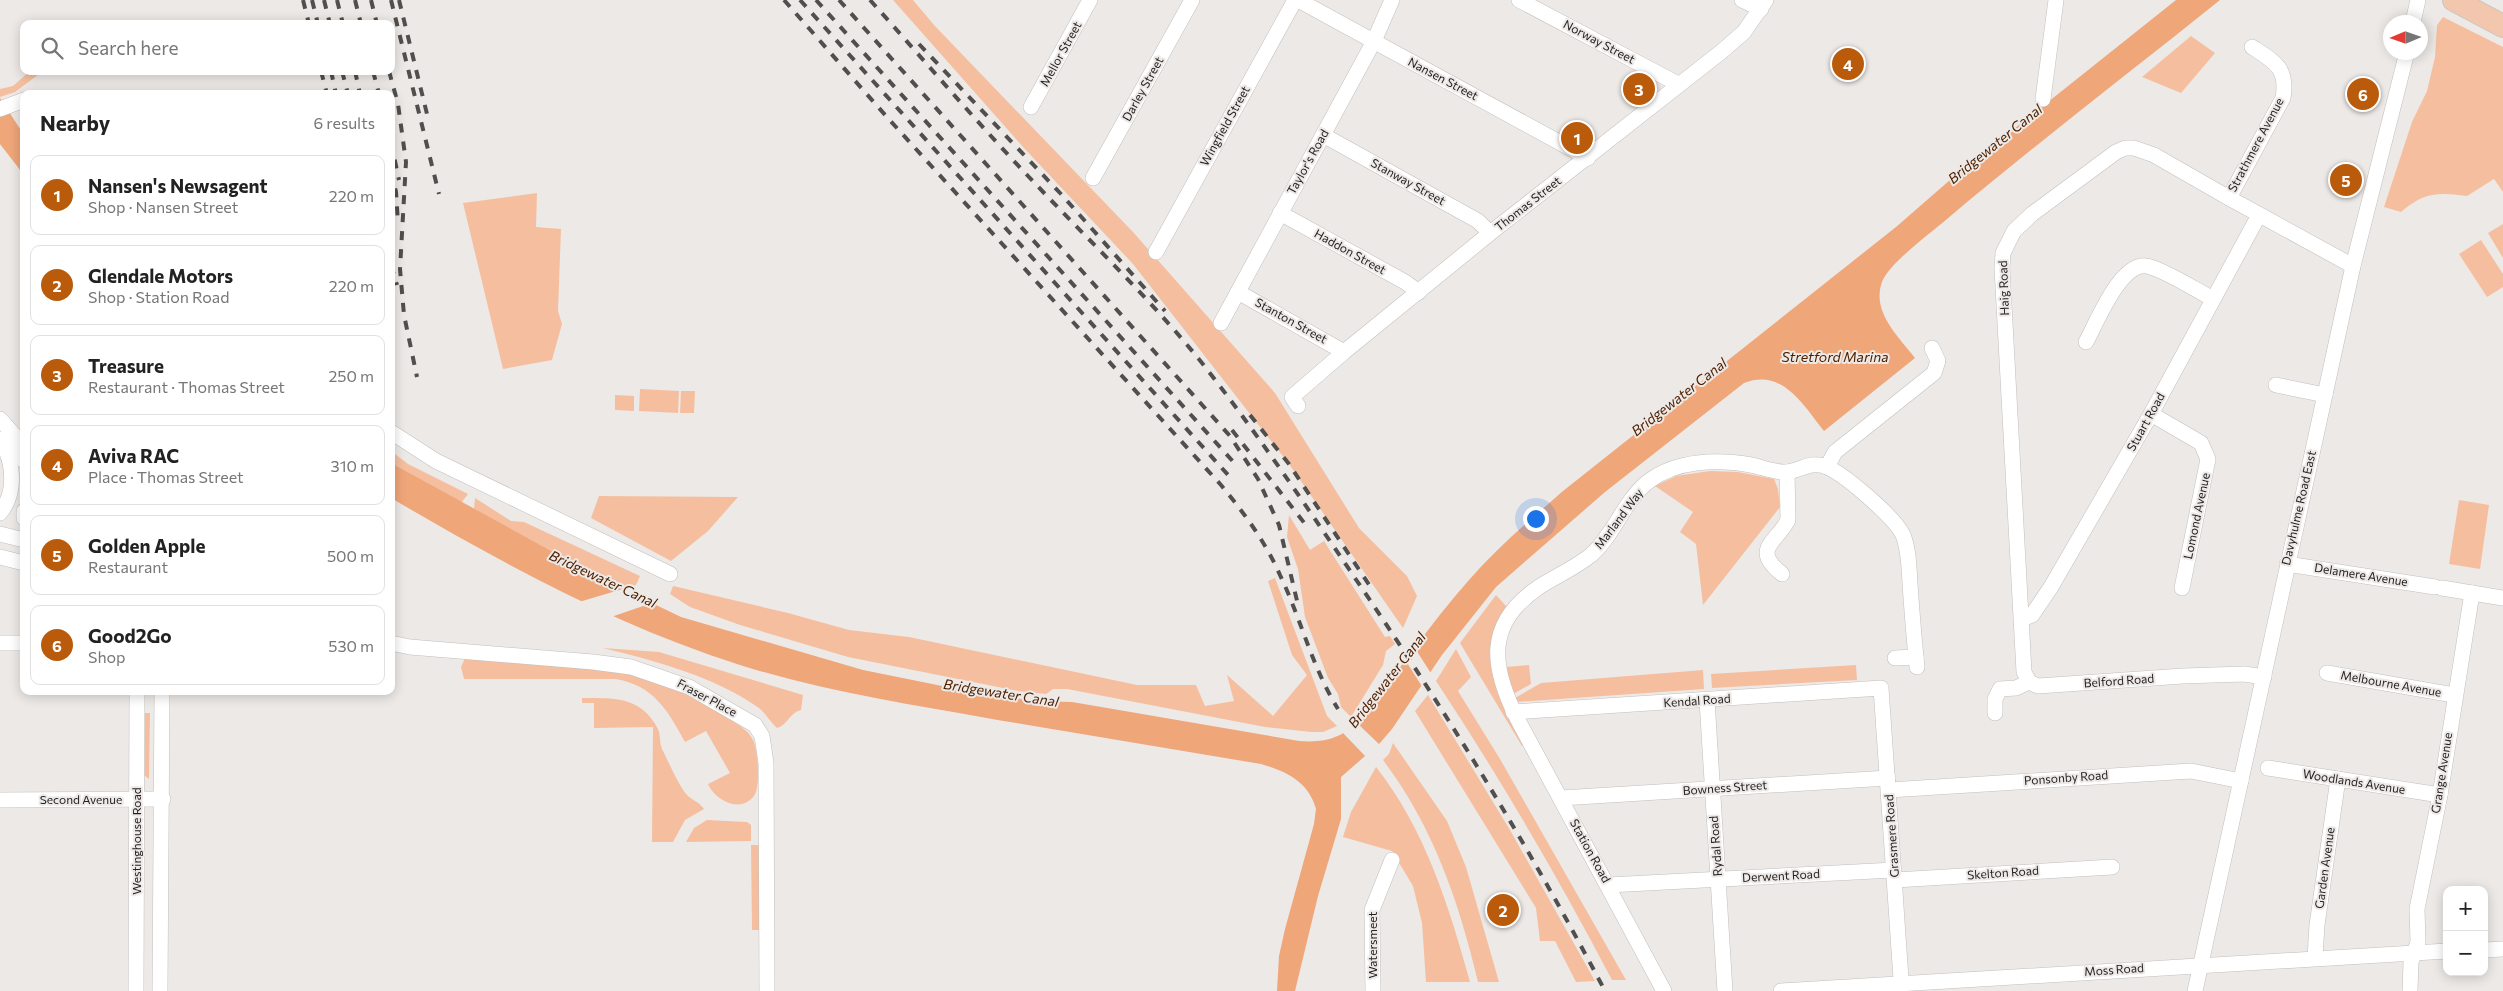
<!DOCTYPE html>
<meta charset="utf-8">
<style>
:root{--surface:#fff;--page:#f2f2f2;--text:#222;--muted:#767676;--line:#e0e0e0;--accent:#b95b0b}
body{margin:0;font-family:Commissioner,sans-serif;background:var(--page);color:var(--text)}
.controls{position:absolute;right:15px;bottom:15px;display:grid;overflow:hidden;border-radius:10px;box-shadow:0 2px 12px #0003}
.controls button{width:45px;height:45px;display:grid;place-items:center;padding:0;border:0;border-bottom:1px solid var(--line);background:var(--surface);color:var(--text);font:25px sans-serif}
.compass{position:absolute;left:2383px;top:15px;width:45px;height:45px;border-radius:50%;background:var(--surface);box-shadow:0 2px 12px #0003;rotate:268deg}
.you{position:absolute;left:1535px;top:518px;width:18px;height:18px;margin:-12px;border:4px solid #fff;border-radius:50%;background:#1a73e8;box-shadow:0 0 0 8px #1a73e833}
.badge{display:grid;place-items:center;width:32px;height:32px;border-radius:50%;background:var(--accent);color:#fff;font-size:16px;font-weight:700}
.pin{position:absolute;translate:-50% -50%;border:2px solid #fff;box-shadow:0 1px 5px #0006}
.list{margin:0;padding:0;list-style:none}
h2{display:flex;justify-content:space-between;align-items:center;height:65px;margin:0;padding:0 20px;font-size:21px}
h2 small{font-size:16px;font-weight:400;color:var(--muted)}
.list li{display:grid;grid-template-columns:32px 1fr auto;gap:15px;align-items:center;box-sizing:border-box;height:80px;margin:0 10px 10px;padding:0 10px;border:1px solid var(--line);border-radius:10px}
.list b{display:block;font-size:19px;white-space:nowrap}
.list p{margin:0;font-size:16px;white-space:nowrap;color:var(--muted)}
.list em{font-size:16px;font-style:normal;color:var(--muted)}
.icon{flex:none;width:28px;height:28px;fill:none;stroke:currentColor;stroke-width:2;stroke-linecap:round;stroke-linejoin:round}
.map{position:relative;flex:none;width:2503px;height:991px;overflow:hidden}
.search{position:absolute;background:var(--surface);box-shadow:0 2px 12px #0003;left:20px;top:20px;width:375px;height:55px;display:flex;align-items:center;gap:12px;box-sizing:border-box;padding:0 18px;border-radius:10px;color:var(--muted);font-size:19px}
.panel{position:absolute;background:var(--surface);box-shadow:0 2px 12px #0003;left:20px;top:90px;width:375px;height:605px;border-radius:10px}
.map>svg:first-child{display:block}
</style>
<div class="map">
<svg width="2503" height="991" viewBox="0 0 2503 991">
<rect width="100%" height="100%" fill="#ede9e7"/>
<!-- green -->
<g fill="#f5bf9f">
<path d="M893 0H913L934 25 1133 232 1275 393 1359 528 1407 576 1417 596 1403 628 1289 464 1133 264 1023 147Z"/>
<path d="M2443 17 2503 47V192L2494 179 2467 196C2438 192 2424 192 2401 212L2384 207 2412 122 2427 91 2435 57 2437 25Z"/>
<path d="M2191 36 2215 53 2181 93 2142 77Z"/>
<path d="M30 71H43L15 92 0 97V89L13 86Z"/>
<path d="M537 193 536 227 561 229 558 311 562 324 552 360 503 369 463 203Z"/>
<path d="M2503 224V258L2488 233Z"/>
<path d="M2481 240 2503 274V287L2487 297 2459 254Z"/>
<path d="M640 389 679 391 678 413 639 411Z"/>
<path d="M681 391H695L694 413H680Z"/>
<path d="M615 395 634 396V411L615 410Z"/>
<path d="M391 451 408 464 468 494 461 503 400 469 391 463Z"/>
<path d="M1710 471 1738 472 1774 479 1778 489 1780 507 1703 605 1696 544 1680 532 1693 512 1655 486 1676 476Z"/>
<path d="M599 496 738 497 708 531 671 561 591 518Z"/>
<path d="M475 498 511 521 524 522 640 576 636 585 622 589 606 581 474 509Z"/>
<path d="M2459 500 2489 505 2480 569 2449 564Z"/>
<path d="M1289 515 1310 550 1324 541 1385 637 1390 636 1395 644 1386 651 1383 665 1351 717 1341 707 1338 694 1328 678 1305 617 1298 569 1287 537Z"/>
<path d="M1275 578 1327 716 1337 726 1323 732H1311L1265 727 1067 689H1053L1046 694 1018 691 848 657 740 625 690 607 670 594 673 586 788 613 849 630 909 637 1137 685H1196L1205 706 1234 701 1227 675 1273 716 1307 675 1292 655 1268 581Z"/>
<path d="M1496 595 1507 607 1497 623 1492 637 1525 746H1522L1460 643Z"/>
<path d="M603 648 659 652 803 695 801 710C789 713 788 725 777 728 770 722 766 714 759 708 714 676 655 661 603 648Z"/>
<path d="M1456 649 1471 677 1458 691 1500 759 1626 980H1612C1558 877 1500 778 1436 681Z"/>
<path d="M465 658 605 669C632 674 664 681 689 693 701 699 713 709 725 716 735 723 748 729 753 740 758 750 761 787 754 796 740 814 715 800 708 784L730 773 706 731 685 742C668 711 654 685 615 679H464L461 667Z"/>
<path d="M1529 665 1531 684 1513 694 1506 667Z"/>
<path d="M1856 665 1857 680 1712 688 1711 674Z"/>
<path d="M1703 670 1704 689 1516 702 1515 698 1541 683Z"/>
<path d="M1428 695 1510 830 1595 981 1576 982 1555 941H1540L1536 908 1415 711Z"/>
<path d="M582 698C614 698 641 696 658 729 661 736 659 744 663 751 669 763 679 786 687 795 693 801 697 800 704 809L685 820 673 842H652L653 727 594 728V703H582Z"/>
<path d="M144 713H150L149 779 144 775Z"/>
<path d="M1393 743 1447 821 1466 867 1499 982H1478C1459 902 1433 826 1383 760L1389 754Z"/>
<path d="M1376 767C1425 829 1449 906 1470 982H1426L1422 923 1413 886 1392 851 1343 837 1351 812Z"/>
<path d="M707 820 747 822 751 825V841L686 842 694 828Z"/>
<path d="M751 845H759V930H752Z"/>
</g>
<!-- water -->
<g fill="#efa679">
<path d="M2176 0H2220C2129 73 2036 144 1947 219 1931 233 1889 263 1882 282 1871 312 1899 337 1915 358L1824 431C1803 405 1783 368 1744 383L1605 492 1496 587 1442 655 1392 729 1380 743 1341 777V819L1318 896 1295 991H1277L1279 956 1285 929 1314 824 1316 809C1309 782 1286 771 1261 764 1171 749 1082 734 992 719 908 704 823 691 740 665 617 626 502 563 391 498V463L606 581 681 617 863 670 967 691 1034 701 1072 702 1299 741C1326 743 1342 738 1361 719 1397 673 1430 624 1469 580 1497 548 1531 519 1563 491L1896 227 1950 180Z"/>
<path d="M0 98 24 135V175L0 144Z"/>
</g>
<!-- pier -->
<g fill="#ede9e7">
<path d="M626 588 655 602 611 617 579 602Z"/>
<path d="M1413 645 1432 675 1423 688 1404 658Z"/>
<path d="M1355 721 1381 746 1367 758 1342 732Z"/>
</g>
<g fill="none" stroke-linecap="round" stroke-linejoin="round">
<!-- minor casing -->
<g stroke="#c2bfbd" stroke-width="16">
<g id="minor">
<path d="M1298 0 1588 158"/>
<path d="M1519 0 1678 84"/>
<path d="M1742 0 1761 9"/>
<path d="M2413 22 2418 0"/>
<path d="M2043 99 2056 0"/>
<path d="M1031 107 1090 0"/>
<path d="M0 109 24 100"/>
<path d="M1323 135 1478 221 1490 233"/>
<path d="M1093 178 1192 0"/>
<path d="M2229 198 2283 98C2288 68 2275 62 2252 47"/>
<path d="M1280 213 1405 282 1419 292"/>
<path d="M1156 252 1295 0"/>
<path d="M1238 292 1344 352"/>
<path d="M1221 323 1374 41 1392 0"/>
<path d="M2086 342C2097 322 2121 261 2147 266 2165 270 2196 290 2213 299"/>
<path d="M2276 385 2325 395"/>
<path d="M1298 406 1292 397 1344 352 1494 230 1721 52 1744 32 1766 0"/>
<path d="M2151 414 2201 443 2208 459 2182 588"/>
<path d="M0 419 15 436 24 461"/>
<path d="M391 432 436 461 670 574"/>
<path d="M0 439C14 461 17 492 0 513"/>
<path d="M1827 467 1835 452 1934 373 1938 361 1932 348"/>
<path d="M24 511V518"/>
<path d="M0 534 24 540"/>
<path d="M0 557 24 563"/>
<path d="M2287 564 2435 587"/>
<path d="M1782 574C1751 549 1776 543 1788 520L1787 472"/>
<path d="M2442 588 2503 598"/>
<path d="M2022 619 2032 615 2051 587 2151 414 2259 215"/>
<path d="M0 643H24"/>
<path d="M391 643 410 647 593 662 631 667 689 687 755 725 762 736 766 763 767 991"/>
<path d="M1895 658 1916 657"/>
<path d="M2327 673 2454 695"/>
<path d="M2029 682 2024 672 2002 268 2003 253 2014 231 2032 214 2116 152 2125 148H2134L2154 155 2229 198 2353 266"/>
<path d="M2029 682 2038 686 2183 676 2244 674 2264 677"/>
<path d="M1707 700 1725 991"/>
<path d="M1513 712 1881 688 1901 979 1899 991"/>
<path d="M1995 713V699L2000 689 2016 688 2029 682"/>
<path d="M2268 768 2440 795"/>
<path d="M1889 790 2191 771 2241 781"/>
<path d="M1561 798 1888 778"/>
<path d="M0 800 163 799"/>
<path d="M1895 880 2112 867"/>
<path d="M1608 885 1894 870"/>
<path d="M2484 950 2503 949"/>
<path d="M2315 957 2317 925 2338 779"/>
<path d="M136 991 137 691"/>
<path d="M160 991 162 691"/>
<path d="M1373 991 1372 910 1392 860"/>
<path d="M1664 991 1519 722C1491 668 1484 624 1539 587 1556 576 1575 568 1591 555 1614 535 1625 499 1649 481 1677 460 1717 459 1751 465 1762 467 1773 472 1784 472 1799 472 1809 461 1824 466 1843 472 1895 518 1903 535 1909 550 1909 568 1910 584 1912 612 1914 639 1917 667"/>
<path d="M1781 991 2447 951"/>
<path d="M2195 991 2353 266 2407 52"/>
<path d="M2410 991 2411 962 2418 942 2417 909 2440 795 2472 593"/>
</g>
</g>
<!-- highway casing -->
<g stroke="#c6c6c5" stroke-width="24">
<path id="highway" d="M2454 0 2503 26"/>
</g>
<!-- minor -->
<use href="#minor" stroke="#fff" stroke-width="15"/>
<!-- highway -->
<use href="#highway" stroke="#f2c7ae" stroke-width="22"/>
<!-- rail -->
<g stroke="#514f4e" stroke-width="4" stroke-dasharray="9 9" stroke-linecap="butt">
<path d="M303 0 309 24"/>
<path d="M312 0 318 24"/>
<path d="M324 0 330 24"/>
<path d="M337 0 343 24"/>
<path d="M355 0 361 24"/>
<path d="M371 0 377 24"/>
<path d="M391 0 439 194"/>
<path d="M399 0 427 114"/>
<path d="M784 0 886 116 1221 485C1244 513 1265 541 1280 575 1301 619 1312 667 1338 709"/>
<path d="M800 0 1229 476"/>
<path d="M816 0 1238 467"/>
<path d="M839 0 1230 436 1258 479 1279 525 1298 605"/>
<path d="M870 0C923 59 974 119 1028 176 1086 238 1149 297 1202 363 1257 433 1307 507 1357 581 1447 713 1531 850 1605 991"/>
<path d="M919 44 1061 194 1165 311"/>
<path d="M321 71 327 94"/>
<path d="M331 71 336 94"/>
<path d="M342 71 348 94"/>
<path d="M355 71 360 94"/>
<path d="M373 71 379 94"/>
<path d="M389 71 398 104 406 162 400 269 404 315 417 377"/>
<path d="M391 142 399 180"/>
<path d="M391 171 396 192 398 223"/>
<path d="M391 265 397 285"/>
<path d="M1250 415 1289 464 1372 589"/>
<path d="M1232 430 1309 529"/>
</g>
</g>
<g text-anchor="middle" stroke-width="4" stroke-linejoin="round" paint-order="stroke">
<!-- street labels -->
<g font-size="12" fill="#242221" stroke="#ede9e7">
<text transform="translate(1599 42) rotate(28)" y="4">Norway Street</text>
<text transform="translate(1061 54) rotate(-61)" y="4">Mellor Street</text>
<text transform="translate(1443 79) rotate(28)" y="4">Nansen Street</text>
<text transform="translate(1143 89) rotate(-61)" y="4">Darley Street</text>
<text transform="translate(1225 126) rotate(-61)" y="4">Wingfield Street</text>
<text transform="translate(2256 145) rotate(-62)" y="4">Strathmere Avenue</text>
<text transform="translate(1308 162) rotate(-61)" y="4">Taylor's Road</text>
<text transform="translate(1408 182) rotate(29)" y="4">Stanway Street</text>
<text transform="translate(1528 204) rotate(-38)" y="4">Thomas Street</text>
<text transform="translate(1350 252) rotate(29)" y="4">Haddon Street</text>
<text transform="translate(2004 288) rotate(-92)" y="4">Haig Road</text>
<text transform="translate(1291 321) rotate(29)" y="4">Stanton Street</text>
<text transform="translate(2146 422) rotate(-61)" y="4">Stuart Road</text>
<text transform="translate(2299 508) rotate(-77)" y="4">Davyhulme Road East</text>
<text transform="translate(2197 516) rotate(-78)" y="4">Lomond Avenue</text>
<text transform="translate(1619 519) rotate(-53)" y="4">Marland Way</text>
<text transform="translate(2361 575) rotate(9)" y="4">Delamere Avenue</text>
<text transform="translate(2119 681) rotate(-4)" y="4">Belford Road</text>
<text transform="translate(2391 684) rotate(10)" y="4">Melbourne Avenue</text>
<text transform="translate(707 698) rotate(28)" y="4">Fraser Place</text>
<text transform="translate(1697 701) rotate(-4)" y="4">Kendal Road</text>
<text transform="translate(2442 773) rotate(-81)" y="4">Grange Avenue</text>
<text transform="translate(2066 778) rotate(-4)" y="4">Ponsonby Road</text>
<text transform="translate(2354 782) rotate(9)" y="4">Woodlands Avenue</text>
<text transform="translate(1725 788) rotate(-4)" y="4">Bowness Street</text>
<text x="81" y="804">Second Avenue</text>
<text transform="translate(1892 836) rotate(-94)" y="4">Grasmere Road</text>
<text transform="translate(137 841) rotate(-90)" y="4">Westinghouse Road</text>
<text transform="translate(1716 846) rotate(-94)" y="4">Rydal Road</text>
<text transform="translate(1590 851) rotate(61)" y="4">Station Road</text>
<text transform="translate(2325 868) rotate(-82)" y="4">Garden Avenue</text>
<text transform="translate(2003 873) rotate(-4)" y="4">Skelton Road</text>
<text transform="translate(1781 876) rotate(-3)" y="4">Derwent Road</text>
<text transform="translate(1373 945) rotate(-90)" y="4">Watersmeet</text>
<text transform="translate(2114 970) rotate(-4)" y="4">Moss Road</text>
</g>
<!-- water labels -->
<g font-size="14" font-style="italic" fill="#4e2000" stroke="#ede9e7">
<text transform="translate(1995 144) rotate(-39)" y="5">Bridgewater Canal</text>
<text x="1835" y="362">Stretford Marina</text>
<text transform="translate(1679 397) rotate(-38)" y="5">Bridgewater Canal</text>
<text transform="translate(603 579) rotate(25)" y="5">Bridgewater Canal</text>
<text transform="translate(1387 680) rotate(-52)" y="5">Bridgewater Canal</text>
<text transform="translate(1001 693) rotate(9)" y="5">Bridgewater Canal</text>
</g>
</g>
</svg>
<div class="controls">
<button>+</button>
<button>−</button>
</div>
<svg class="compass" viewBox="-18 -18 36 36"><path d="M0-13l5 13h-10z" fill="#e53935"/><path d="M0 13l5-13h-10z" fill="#767676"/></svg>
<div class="you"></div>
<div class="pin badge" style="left:1577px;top:138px">1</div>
<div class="pin badge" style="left:1503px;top:910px">2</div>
<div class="pin badge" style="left:1639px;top:89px">3</div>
<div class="pin badge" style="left:1848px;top:64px">4</div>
<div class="pin badge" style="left:2346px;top:180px">5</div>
<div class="pin badge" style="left:2363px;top:94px">6</div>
<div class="search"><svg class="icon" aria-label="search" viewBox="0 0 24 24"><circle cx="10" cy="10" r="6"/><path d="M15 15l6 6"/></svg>Search here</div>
<section class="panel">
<h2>Nearby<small>6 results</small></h2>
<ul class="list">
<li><span class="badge">1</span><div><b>Nansen's Newsagent</b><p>Shop · Nansen Street</p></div><em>220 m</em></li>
<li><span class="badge">2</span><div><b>Glendale Motors</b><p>Shop · Station Road</p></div><em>220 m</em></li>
<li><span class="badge">3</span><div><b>Treasure</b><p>Restaurant · Thomas Street</p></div><em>250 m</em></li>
<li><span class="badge">4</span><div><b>Aviva RAC</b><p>Place · Thomas Street</p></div><em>310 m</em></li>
<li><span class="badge">5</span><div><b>Golden Apple</b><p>Restaurant</p></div><em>500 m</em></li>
<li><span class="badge">6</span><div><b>Good2Go</b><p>Shop</p></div><em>530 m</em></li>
</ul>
</section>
</div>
